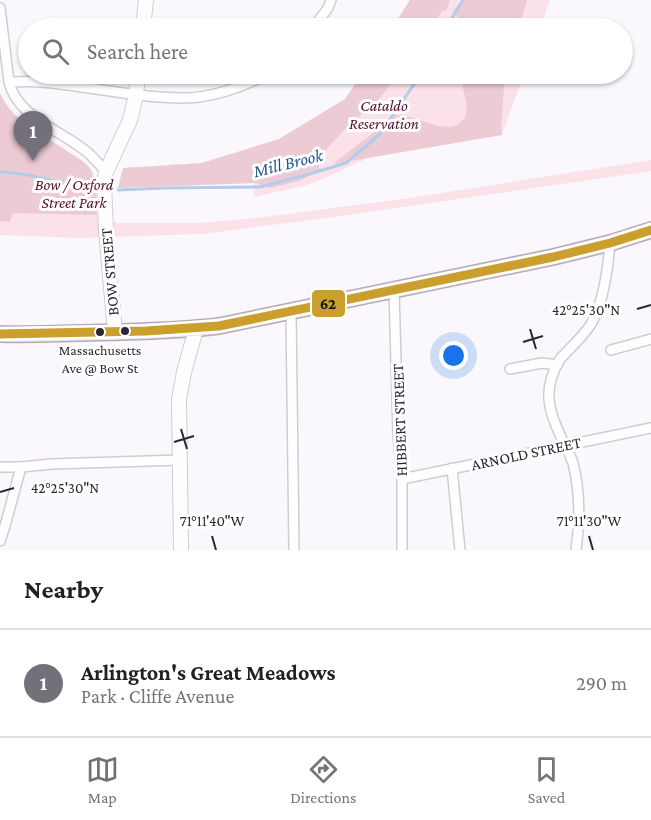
<!DOCTYPE html>
<meta charset="utf-8">
<style>
:root{--surface:#fff;--page:#f2f2f2;--text:#202124;--muted:#757577;--line:#e0e0e0;--accent:#747079}
body{margin:0;font-family:"Crimson Pro",serif;background:var(--page);color:var(--text)}
.you{position:absolute;left:454px;top:356px;width:21px;height:21px;margin:-15px;border:4px solid #fff;border-radius:50%;background:#1a73e8;box-shadow:0 0 0 9px #1a73e833}
.badge{display:grid;place-items:center;width:39px;height:39px;border-radius:50%;background:var(--accent);color:#fff;font-size:20px;font-weight:700}
.pin{position:absolute;translate:-50% -50px;filter:drop-shadow(0 2px 3px #0008)}
.pin::after{content:'';position:absolute;top:32px;width:21px;height:18px;background:inherit;clip-path:polygon(0 0,100% 0,50% 100%)}
.list{margin:0;padding:0;list-style:none}
h2{display:flex;justify-content:space-between;align-items:center;height:78px;margin:0;padding:0 24px;font-size:26px}
h2 small{font-size:20px;font-weight:400;color:var(--muted)}
.list li{display:grid;grid-template-columns:39px 1fr auto;gap:18px;align-items:center;box-sizing:border-box;height:108px;padding:0 24px;border-top:2px solid var(--line)}
.list b{display:block;font-size:22px;white-space:nowrap}
.list p{margin:0;font-size:20px;white-space:nowrap;color:var(--muted)}
.list em{font-size:20px;font-style:normal;color:var(--muted)}
.icon{flex:none;width:33px;height:33px;fill:none;stroke:currentColor;stroke-width:2;stroke-linecap:round;stroke-linejoin:round}
.map{position:relative;flex:none;width:651px;height:550px;overflow:hidden}
.search{position:absolute;background:var(--surface);box-shadow:0 2px 4px #0004;left:18px;right:18px;top:18px;height:66px;display:flex;align-items:center;gap:15px;box-sizing:border-box;padding:0 21px;border-radius:33px;color:var(--muted);font-size:22px}
.sheet{height:186px;background:var(--surface)}
nav{display:flex;justify-content:space-around;align-items:center;box-sizing:border-box;height:84px;border-top:2px solid var(--line);background:var(--surface);font-size:16px;color:var(--muted)}
nav a{display:grid;justify-items:center;gap:3px}
nav .on{color:var(--accent)}
.map>svg:first-child{display:block}
</style>
<div class="map">
<svg width="651" height="550" viewBox="0 0 651 550">
<rect width="100%" height="100%" fill="#faf8fc"/>
<!-- green -->
<g fill="#fbe1e8">
<path d="M410 0H550L540 28H392Z"/>
<path d="M362 74H524L502 135 370 157 316 182 303 186 254 197V183L118 188 123 168 202 163 279 139 345 99Z"/>
<path d="M0 93 4 103 16 117 86 164C97 178 96 198 97 215L118 223H199L257 218 410 198 651 160V171L334 217 202 234 79 238 0 235Z"/>
</g>
<!-- forest -->
<g fill="#edcbd5">
<path d="M410 0H450L446 11H442L431 28H392Z"/>
<path d="M462 0H527L523 14 516 28H459C460 22 458 15 452 12Z"/>
<path d="M362 74H399L374 105 351 123 320 156 319 162V168L325 169 298 181 271 188 255 183 118 188 123 168 202 163 279 139 345 99Z"/>
<path d="M460 74H505L501 127 502 135 333 164 396 115 406 116 438 126 450 127 457 125 465 118 467 106Z"/>
<path d="M0 93C12 121 43 135 67 151 76 157 87 162 92 172 97 185 96 201 97 215L13 213 10 222 0 221Z"/>
</g>
<g fill="none" stroke-linecap="round" stroke-linejoin="round">
<!-- stream -->
<g stroke="#b1cdeb" stroke-width="3">
<path d="M446 28 463 0"/>
<path d="M0 172C31 172 59 185 89 187"/>
<path d="M118 190 165 188 260 187 306 175 346 163 380 134 421 74"/>
</g>
<!-- street casing -->
<g stroke="#d0ccd3" stroke-width="12">
<g id="street">
<path d="M0 8 9 82C17 117 62 131 87 152 94 158 100 165 106 172"/>
<path d="M313 28 328 8 331 0"/>
<path d="M9 82C19 82 30 81 41 82 89 86 136 98 184 98 211 98 243 87 267 74"/>
<path d="M394 290 398 434 402 479V550"/>
<path d="M291 312 294 550"/>
<path d="M611 350 651 339"/>
<path d="M510 369 542 363 557 365"/>
<path d="M0 467H21L52 464 180 460"/>
<path d="M452 468 460 550"/>
<path d="M402 479 651 428"/>
<path d="M0 541 5 526 21 467"/>
<path d="M576 550C580 522 580 491 573 463 571 457 568 451 565 446 550 413 540 393 560 359 570 348 583 337 591 324 604 302 608 268 610 243"/>
</g>
</g>
<!-- secondary casing -->
<g stroke="#d0ccd3" stroke-width="16">
<g id="secondary">
<path d="M143 28 146 0"/>
<path d="M115 332 106 231 104 183 106 172 130 120 136 95 138 74"/>
<path d="M181 550 179 399 184 372 196 329"/>
</g>
</g>
<!-- primary casing -->
<g stroke="#b6abb5" stroke-width="18">
<path id="primary" d="M0 334C40 335 81 333 121 332 154 331 187 330 219 326L553 257 610 243 651 230"/>
</g>
<!-- street -->
<use href="#street" stroke="#fefeff" stroke-width="9"/>
<!-- secondary -->
<use href="#secondary" stroke="#fefeff" stroke-width="14"/>
<!-- primary -->
<use href="#primary" stroke="#ece8ec" stroke-width="15"/>
<!-- bus-1 casing -->
<g stroke="#fff" stroke-width="14">
<path id="bus-1" d="M0 334 146 331 219 326 553 257 610 243 651 230"/>
</g>
<!-- bus-1 -->
<use href="#bus-1" stroke="#ca9f2e" stroke-width="9"/>
</g>
<!-- ticks -->
<path fill="none" stroke="#2c2732" stroke-width="2" d="M637 309 651 305M530 329 536 349M523 342 543 336M181 429 187 449M174 442 194 436M0 492 14 488M212 536 216 550M589 536 593 550"/>
<!-- markers -->
<g fill="#2c2732" stroke="#fff" stroke-width="2">
<circle cx="125" cy="331" r="5"/>
<circle cx="100" cy="332" r="5"/>
</g>
<g text-anchor="middle" stroke-width="6" stroke-linejoin="round" paint-order="stroke">
<!-- bus labels -->
<g font-size="14" fill="#2c2732" stroke="#fff">
<text x="100" y="355">Massachusetts<tspan x="100" dy="18">Ave @ Bow St</tspan></text>
</g>
<!-- park labels -->
<g font-size="16" font-style="italic" fill="#57102a" stroke="#fff">
<text x="384" y="111">Cataldo<tspan x="384" dy="18">Reservation</tspan></text>
<text x="74" y="190">Bow / Oxford<tspan x="74" dy="18">Street Park</tspan></text>
</g>
<!-- street labels -->
<g font-size="16" fill="#2c2732" stroke="#fff">
<text transform="translate(109 272) rotate(-95)" y="6">BOW STREET</text>
<text transform="translate(399 420) rotate(-92)" y="6">HIBBERT STREET</text>
<text transform="translate(526 453) rotate(-12)" y="6">ARNOLD STREET</text>
</g>
<!-- water labels -->
<g font-size="18" font-style="italic" fill="#1f588d" stroke="#fff">
<text transform="translate(288 163) rotate(-14)" y="6">Mill Brook</text>
</g>
</g>
<g font-size="15" text-anchor="middle" fill="#2c2732" stroke="#fff" stroke-width="6" stroke-linejoin="round" paint-order="stroke">
<text x="586" y="315">42°25'30"N</text>
<text x="65" y="493">42°25'30"N</text>
<text x="212" y="526">71°11'40"W</text>
<text x="589" y="526">71°11'30"W</text>
</g>
<rect stroke="#fff" stroke-width="2" x="311" y="289" width="35" height="29" rx="6" fill="#ca9f2e"/>
<g font-size="16" text-anchor="middle" font-weight="bold" fill="#111">
<text x="328" y="309">62</text>
</g>
</svg>
<div class="you"></div>
<div class="pin badge" style="left:33px;top:161px">1</div>
<div class="search"><svg class="icon" aria-label="search" viewBox="0 0 24 24"><circle cx="10" cy="10" r="6"/><path d="M15 15l6 6"/></svg>Search here</div>
</div>
<section class="sheet">
<h2>Nearby<small></small></h2>
<ul class="list">
<li><span class="badge">1</span><div><b>Arlington's Great Meadows</b><p>Park · Cliffe Avenue</p></div><em>290 m</em></li>
</ul>
</section>
<nav>
<a class="on"><svg class="icon" aria-label="map" viewBox="0 0 24 24"><path d="M3 6l6-2 6 2 6-2v14l-6 2-6-2-6 2zM9 4v14M15 6v14"/></svg>Map</a>
<a><svg class="icon" aria-label="directions" viewBox="0 0 24 24"><path d="M12 3l9 9-9 9-9-9zM9 14v-3h6M13 9l2 2-2 2"/></svg>Directions</a>
<a><svg class="icon" aria-label="saved" viewBox="0 0 24 24"><path d="M7 4h10v16l-5-4-5 4z"/></svg>Saved</a>
</nav>
